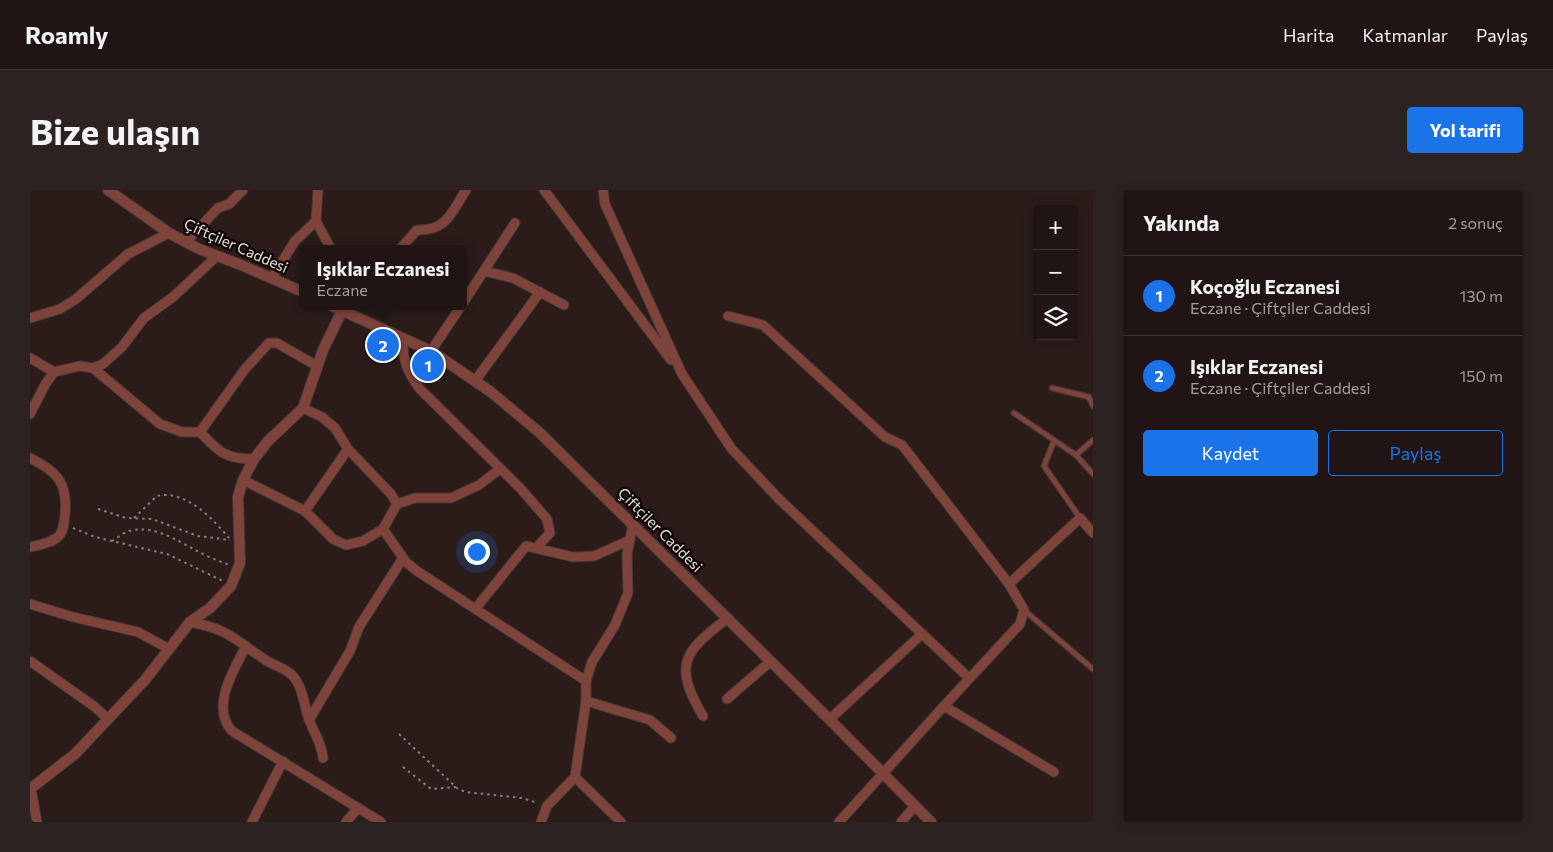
<!DOCTYPE html>
<html lang="tr">
<meta charset="utf-8">
<style>
:root{--surface:#201514;--page:#2d2222;--text:#f1f3f6;--muted:#a29fa0;--line:#3d3434;--accent:#1a73e8}
body{margin:0;font-family:Commissioner,sans-serif;background:var(--page);color:var(--text)}
.controls{position:absolute;right:15px;top:15px;display:grid;overflow:hidden;border-radius:5px;box-shadow:0 2px 12px #0003}
.controls button{width:45px;height:45px;display:grid;place-items:center;padding:0;border:0;border-bottom:1px solid var(--line);background:var(--surface);color:var(--text);font:25px sans-serif}
.you{position:absolute;left:446px;top:361px;width:18px;height:18px;margin:-12px;border:4px solid #fff;border-radius:50%;background:#1a73e8;box-shadow:0 0 0 8px #1a73e833}
.badge{display:grid;place-items:center;width:32px;height:32px;border-radius:50%;background:var(--accent);color:#fff;font-size:16px;font-weight:700}
.pin{position:absolute;translate:-50% -50%;border:2px solid #fff;box-shadow:0 1px 5px #0006}
.popup{position:absolute;left:269px;top:55px;width:168px;height:65px;box-sizing:border-box;display:grid;place-content:center;border-radius:5px;background:var(--surface);filter:drop-shadow(0 1px 4px #0005);font-size:16px;white-space:nowrap;color:var(--muted)}
.popup b{font-size:19px;color:var(--text)}
.popup::after{content:'';position:absolute;left:50%;top:100%;margin-left:-10px;border:10px solid transparent;border-top-color:var(--surface)}
.list{margin:0;padding:0;list-style:none}
h2{display:flex;justify-content:space-between;align-items:center;height:65px;margin:0;padding:0 20px;font-size:21px}
h2 small{font-size:16px;font-weight:400;color:var(--muted)}
.list li{display:grid;grid-template-columns:32px 1fr auto;gap:15px;align-items:center;box-sizing:border-box;height:80px;padding:0 20px;border-top:1px solid var(--line)}
.list b{display:block;font-size:19px;white-space:nowrap}
.list p{margin:0;font-size:16px;white-space:nowrap;color:var(--muted)}
.list em{font-size:16px;font-style:normal;color:var(--muted)}
.actions{display:flex;gap:10px;padding:15px 20px}
.actions a{flex:1;padding:11px 0;border:1px solid var(--accent);border-radius:5px;text-align:center;font-size:18px;color:var(--accent)}
.actions .main{background:var(--accent);color:#fff}
.icon{flex:none;width:28px;height:28px;fill:none;stroke:currentColor;stroke-width:2;stroke-linecap:round;stroke-linejoin:round}
.map{position:relative;flex:none;width:1063px;height:632px;overflow:hidden;border-radius:5px}
header{display:flex;align-items:center;gap:30px;box-sizing:border-box;height:70px;padding:0 25px;background:var(--surface);border-bottom:1px solid var(--line)}
header strong{font-size:24px}
nav{display:flex;gap:28px;margin-inline-start:auto;font-size:18px}
.intro{display:flex;align-items:center;justify-content:space-between;box-sizing:border-box;height:120px;padding:0 30px}
h1{margin:0;font-size:35px}
.button{padding:12px 22px;border-radius:5px;background:var(--accent);color:#fff;font-size:18px;font-weight:700}
main{display:flex;gap:30px;padding:0 30px}
aside{flex:1;background:var(--surface);border-radius:5px;box-shadow:0 2px 12px #0003}
.map>svg:first-child{display:block}
</style>
<header>
<strong>Roamly</strong>
<nav><a>Harita</a><a>Katmanlar</a><a>Paylaş</a></nav>
</header>
<div class="intro"><h1>Bize ulaşın</h1><a class="button">Yol tarifi</a></div>
<main>
<div class="map">
<svg width="1063" height="632" viewBox="0 0 1063 632">
<rect width="100%" height="100%" fill="#2b1c1a"/>
<g fill="none" stroke-linecap="round" stroke-linejoin="round">
<!-- service casing -->
<g stroke="#463735" stroke-width="7">
<g id="service">
<path d="M1022 198 1059 207 1063 216"/>
<path d="M984 223 1046 265 1063 250"/>
<path d="M1024 251 1014 276 1050 328"/>
<path d="M1046 265 1063 284"/>
<path d="M994 420 1063 479"/>
</g>
</g>
<!-- minor casing -->
<g stroke="#463735" stroke-width="11">
<g id="minor">
<path d="M288 0 286 31 301 59"/>
<path d="M514 0 641 170"/>
<path d="M573 0 575 14 652 184 701 258 749 309 939 488"/>
<path d="M156 52 188 18 199 14 213 0"/>
<path d="M370 59 387 40C417 41 421 23 436 0"/>
<path d="M454 81 483 88 534 115"/>
<path d="M242 88 265 51 286 31"/>
<path d="M433 113 485 33"/>
<path d="M698 126 733 135 855 247 872 255 979 394 994 420 990 434 914 516"/>
<path d="M0 128 30 119 46 109 98 64 139 43"/>
<path d="M373 148C372 168 377 182 390 199L491 299 517 329 520 343 507 357"/>
<path d="M401 161 431 116"/>
<path d="M0 168 24 182"/>
<path d="M63 178 130 234 152 242H170L215 179 239 153H247L287 176"/>
<path d="M445 191 510 102"/>
<path d="M273 218 292 227 305 238 318 259 361 304 367 314 353 339 376 372 387 381 556 491"/>
<path d="M0 224 16 193 24 182 50 176 63 178 73 174 92 157 114 128 143 107 187 66"/>
<path d="M170 242C189 262 195 269 224 269"/>
<path d="M0 268C27 281 38 293 35 324 34 332 34 340 29 346 22 353 9 355 0 357"/>
<path d="M213 290 275 321 303 349 316 355 333 351 353 339"/>
<path d="M367 314 385 308H421L449 295 470 279"/>
<path d="M275 321 318 259"/>
<path d="M979 394 1050 328 1063 343"/>
<path d="M0 414 43 427 108 442 139 459"/>
<path d="M446 418 496 356 543 367 564 366 600 350"/>
<path d="M160 432C199 439 205 450 237 471 245 476 256 478 263 486 274 499 274 518 280 532 285 545 292 554 293 568"/>
<path d="M216 456C204 480 180 517 202 541L351 632"/>
<path d="M0 471 65 517 78 529"/>
<path d="M697 509 741 471"/>
<path d="M556 511 620 530 641 548"/>
<path d="M673 526C643 475 653 462 698 428"/>
<path d="M800 529 892 444"/>
<path d="M279 530 320 461 329 437 373 368"/>
<path d="M545 587 591 632"/>
<path d="M1 599 7 632"/>
<path d="M222 632 253 571"/>
<path d="M316 632 328 618"/>
<path d="M511 632 517 616 545 587 556 511V491L562 472 585 435 598 403 597 364 603 334"/>
<path d="M809 632 914 516 1024 582"/>
<path d="M871 632 885 616"/>
</g>
</g>
<!-- tertiary casing -->
<g stroke="#463735" stroke-width="12">
<g id="tertiary">
<path d="M78 0 139 43 169 59 211 75 273 102"/>
<path d="M302 116 401 161 461 202 510 243 803 533 901 632"/>
<path d="M0 599 45 564 115 490 160 432 180 418 201 396 210 373 208 307 213 290 224 269 238 251 273 218 293 160 312 121"/>
</g>
</g>
<!-- path -->
<g stroke="#8a7d7b" stroke-width="2" stroke-dasharray="2.5 4" stroke-linecap="butt">
<path d="M68 319 96 328 122 329 168 346 200 350"/>
<path d="M104 328 127 306C155 299 183 329 199 348"/>
<path d="M43 338 65 347 137 364 193 391"/>
<path d="M82 351C87 348 93 343 99 341 125 334 149 352 171 363 180 368 190 371 199 375"/>
<path d="M369 544 428 599 436 602 492 608 508 613"/>
<path d="M373 577 401 599 426 597"/>
</g>
<!-- service -->
<use href="#service" stroke="#7e433b" stroke-width="4.5"/>
<!-- minor -->
<use href="#minor" stroke="#7e433b" stroke-width="9"/>
<!-- tertiary -->
<use href="#tertiary" stroke="#7e433b" stroke-width="10"/>
</g>
<g text-anchor="middle" stroke-width="5" stroke-linejoin="round" paint-order="stroke">
<!-- street labels -->
<g font-size="15" fill="#ebe0de" stroke="#0f0807">
<text transform="translate(206 56) rotate(24)" y="5">Çiftçiler Caddesi</text>
<text transform="translate(630 340) rotate(45)" y="5">Çiftçiler Caddesi</text>
</g>
</g>
</svg>
<div class="controls">
<button>+</button>
<button>−</button>
<button><svg class="icon" aria-label="layers" viewBox="0 0 24 24"><path d="M12 4l9 5-9 5-9-5zM3 14l9 5 9-5"/></svg></button>
</div>
<div class="you"></div>
<div class="pin badge" style="left:398px;top:175px">1</div>
<div class="pin badge" style="left:353px;top:155px">2</div>
<div class="popup"><b>Işıklar Eczanesi</b>Eczane</div>
</div>
<aside>
<h2>Yakında<small>2 sonuç</small></h2>
<ul class="list">
<li><span class="badge">1</span><div><b>Koçoğlu Eczanesi</b><p>Eczane · Çiftçiler Caddesi</p></div><em>130 m</em></li>
<li><span class="badge">2</span><div><b>Işıklar Eczanesi</b><p>Eczane · Çiftçiler Caddesi</p></div><em>150 m</em></li>
</ul>
<div class="actions"><a class="main">Kaydet</a><a>Paylaş</a></div>
</aside>
</main>
